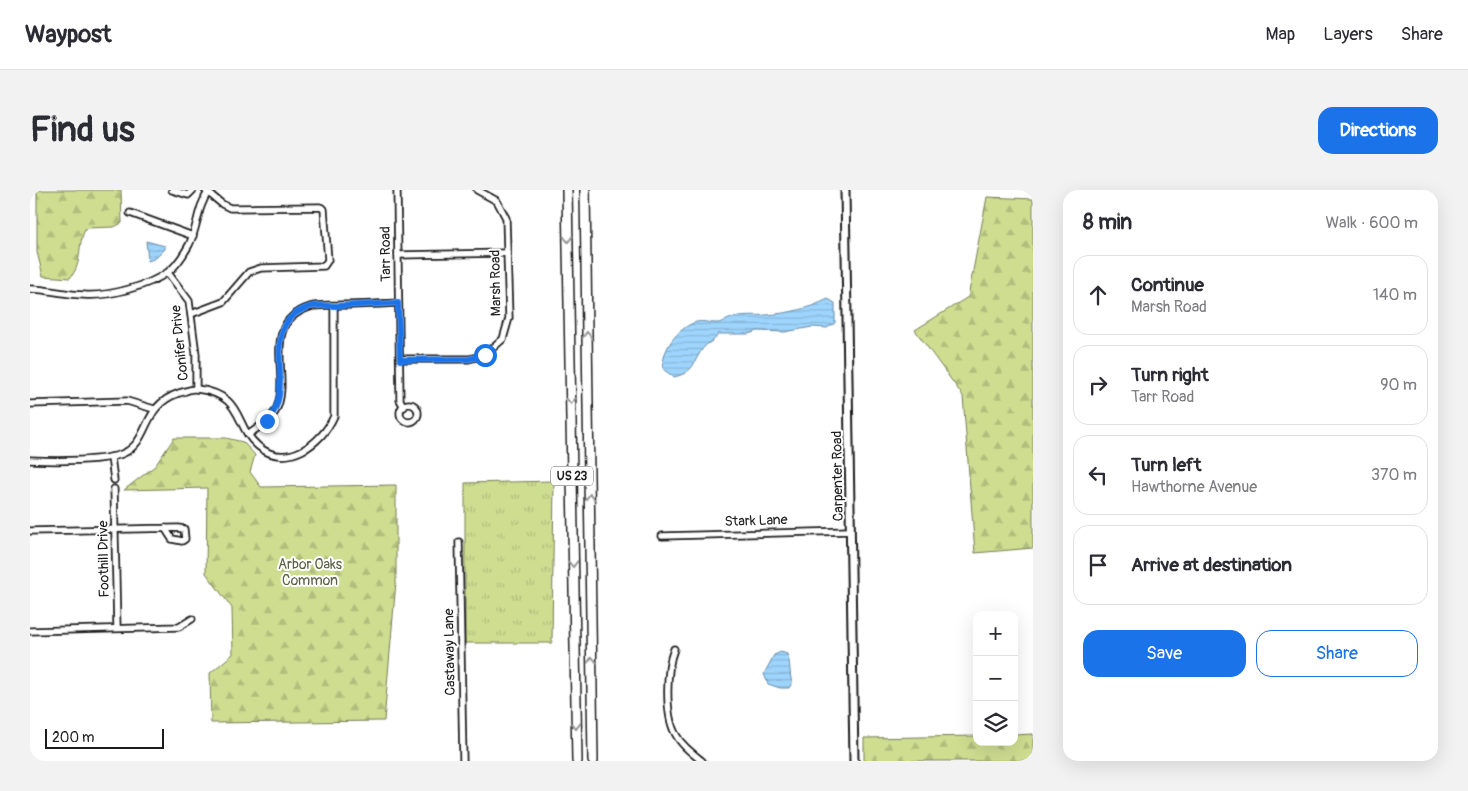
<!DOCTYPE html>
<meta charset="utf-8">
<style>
:root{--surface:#fff;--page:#f2f2f3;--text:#2b2b33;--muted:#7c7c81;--line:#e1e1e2;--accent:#1a73e8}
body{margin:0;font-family:Pangolin,sans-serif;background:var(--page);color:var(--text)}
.controls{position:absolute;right:15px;bottom:15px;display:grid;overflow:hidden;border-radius:10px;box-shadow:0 5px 20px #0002}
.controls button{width:45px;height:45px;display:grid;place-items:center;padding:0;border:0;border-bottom:1px solid var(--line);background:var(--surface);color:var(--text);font:25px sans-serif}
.scale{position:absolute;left:15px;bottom:12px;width:119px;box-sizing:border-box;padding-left:5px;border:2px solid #1c1c1c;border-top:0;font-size:14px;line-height:18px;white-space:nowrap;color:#1c1c1c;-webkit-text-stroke:4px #fff;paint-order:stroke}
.stop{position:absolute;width:15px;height:15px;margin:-11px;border:4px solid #1a73e8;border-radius:50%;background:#fff}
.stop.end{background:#1a73e8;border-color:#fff;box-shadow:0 1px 5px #0008}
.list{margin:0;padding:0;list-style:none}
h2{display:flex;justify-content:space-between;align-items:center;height:65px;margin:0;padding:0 20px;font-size:21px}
h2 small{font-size:16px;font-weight:400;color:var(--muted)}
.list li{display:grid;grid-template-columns:32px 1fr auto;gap:15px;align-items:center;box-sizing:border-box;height:80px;margin:0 10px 10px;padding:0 10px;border:1px solid var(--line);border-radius:15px}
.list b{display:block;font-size:19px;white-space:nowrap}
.list p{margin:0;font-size:16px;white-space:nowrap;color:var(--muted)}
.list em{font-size:16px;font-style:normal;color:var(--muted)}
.actions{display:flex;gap:10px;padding:15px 20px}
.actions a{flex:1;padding:11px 0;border:1px solid var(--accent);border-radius:15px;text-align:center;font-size:18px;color:var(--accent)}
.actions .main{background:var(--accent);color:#fff}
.icon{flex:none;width:28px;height:28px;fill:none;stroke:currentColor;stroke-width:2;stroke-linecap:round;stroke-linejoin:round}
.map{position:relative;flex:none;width:1003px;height:571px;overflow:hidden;border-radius:15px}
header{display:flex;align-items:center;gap:30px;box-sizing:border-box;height:70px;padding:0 25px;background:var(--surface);border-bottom:1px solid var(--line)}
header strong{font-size:24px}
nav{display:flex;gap:28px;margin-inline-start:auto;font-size:18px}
.intro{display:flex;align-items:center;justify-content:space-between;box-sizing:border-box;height:120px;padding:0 30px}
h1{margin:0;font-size:35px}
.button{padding:12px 22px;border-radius:15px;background:var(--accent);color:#fff;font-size:18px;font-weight:700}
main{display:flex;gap:30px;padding:0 30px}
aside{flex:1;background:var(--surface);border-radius:15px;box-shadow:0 5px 20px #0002}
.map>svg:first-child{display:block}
</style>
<header>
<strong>Waypost</strong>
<nav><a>Map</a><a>Layers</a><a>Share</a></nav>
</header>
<div class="intro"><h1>Find us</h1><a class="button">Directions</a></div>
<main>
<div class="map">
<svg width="1003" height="571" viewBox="0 0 1003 571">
<defs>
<pattern id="grass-tufts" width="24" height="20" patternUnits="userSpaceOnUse" patternTransform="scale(1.25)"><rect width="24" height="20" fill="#cfdd90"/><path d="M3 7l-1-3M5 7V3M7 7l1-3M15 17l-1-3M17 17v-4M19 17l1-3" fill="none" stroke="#b1bd7c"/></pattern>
<pattern id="forest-firs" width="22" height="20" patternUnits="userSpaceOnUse" patternTransform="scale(1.25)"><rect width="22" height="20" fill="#cfdd90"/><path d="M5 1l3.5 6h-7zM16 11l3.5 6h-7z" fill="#b1bd7c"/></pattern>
<pattern id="water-rules" width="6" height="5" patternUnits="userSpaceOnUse" patternTransform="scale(1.25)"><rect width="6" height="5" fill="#9ed5fd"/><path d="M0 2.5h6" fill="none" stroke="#88b6d8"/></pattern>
</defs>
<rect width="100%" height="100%" fill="#fff"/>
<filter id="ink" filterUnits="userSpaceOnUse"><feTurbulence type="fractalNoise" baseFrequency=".02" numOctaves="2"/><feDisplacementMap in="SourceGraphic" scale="10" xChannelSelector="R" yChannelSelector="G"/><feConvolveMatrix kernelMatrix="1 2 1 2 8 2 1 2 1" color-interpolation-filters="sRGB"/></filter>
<g filter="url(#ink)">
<!-- grass -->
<path fill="url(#grass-tufts)" stroke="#767c56" d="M524 291 522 453H435V293Z"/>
<!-- forest -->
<g fill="url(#forest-firs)" stroke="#767c56">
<path d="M7 0H91L92 33 84 37 56 38C46 55 54 72 40 88L13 86 7 62Z"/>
<path d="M957 7 1003 9V358L945 363 933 206 885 140 938 107Z"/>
<path d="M144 248H196L213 252 225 265 220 282 231 297 366 295V392L354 531 181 533 180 483 203 464 202 418 176 383 177 298 94 300 125 276Z"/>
<path d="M1003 544V571H834V548L947 546V552H984V545Z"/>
</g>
<!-- water -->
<g fill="url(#water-rules)" stroke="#6a8ba3">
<path d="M116 51 135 56V59L126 68 118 71Z"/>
<path d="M798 109 805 113V133L797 138 782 137 755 142 728 141 718 144H688C685 151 679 152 674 157 662 172 666 182 644 187L634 180C630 162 645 142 661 134 670 129 678 133 687 133 693 133 699 128 705 127 715 124 726 126 736 125 759 123 778 119 798 109Z"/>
<path d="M751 462 757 464C761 474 759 482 762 493L759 498H750L738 494 734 484 744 465Z"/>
</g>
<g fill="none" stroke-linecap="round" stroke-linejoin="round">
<!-- minor casing -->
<g stroke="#1c1c1c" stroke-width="9">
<g id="minor">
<path d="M142 0 158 5 163 0"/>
<path d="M367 0 370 210 374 217"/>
<path d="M100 23 163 46"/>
<path d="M368 65 477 63"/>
<path d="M138 83 159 111 166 164V199"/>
<path d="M0 99C18 99 36 105 54 105 77 107 119 96 138 82 147 76 154 64 159 55 168 37 167 17 179 1"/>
<path d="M161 124 193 112 219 82 231 78 294 76 298 70 294 19 290 17 200 18 192 14 175 0"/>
<path d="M370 169H439L455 165 473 149 479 128 476 28 467 11 447 0"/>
<path d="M0 214 97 211 124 219"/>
<circle cx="379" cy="223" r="9"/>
<path d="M219 244C228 238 239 231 245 222 264 188 227 134 280 117 290 114 300 116 311 115 330 115 349 114 368 113"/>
<path d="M81 267 84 290"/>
<path d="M0 270C22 271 76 272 94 263 121 250 111 216 149 203 154 202 162 198 167 199 215 205 203 235 228 256 256 280 292 254 304 226V116"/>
<path d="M84 299 87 438"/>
<path d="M0 341 148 338 154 339 155 349 152 351 142 349 135 338"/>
<path d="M632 346 820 341"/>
<path d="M429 352 433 571"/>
<path d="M0 441 149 437 162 429"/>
<path d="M644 459C636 479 635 524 645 543 651 555 662 563 672 571"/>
</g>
</g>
<!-- major casing -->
<g stroke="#1c1c1c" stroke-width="11">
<path id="major" d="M815 0 824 571"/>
</g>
<!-- highway casing -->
<g stroke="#1c1c1c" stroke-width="12">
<g id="highway">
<path d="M537 0 547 571"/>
<path d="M555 0 563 571"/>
</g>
</g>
<!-- minor -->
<use href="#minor" stroke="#fff" stroke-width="5.5"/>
<!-- major -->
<use href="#major" stroke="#fff" stroke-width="7"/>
<!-- highway -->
<use href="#highway" stroke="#fff" stroke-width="9"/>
</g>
<!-- one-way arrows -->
<defs><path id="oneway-chevron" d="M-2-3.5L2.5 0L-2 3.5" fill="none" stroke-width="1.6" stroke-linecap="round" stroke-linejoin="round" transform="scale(1.25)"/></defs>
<g stroke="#999">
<use href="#oneway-chevron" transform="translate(538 49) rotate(89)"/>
<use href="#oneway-chevron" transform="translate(557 145) rotate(-91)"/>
<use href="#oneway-chevron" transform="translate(541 211) rotate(89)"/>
<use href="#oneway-chevron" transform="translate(560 307) rotate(-91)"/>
<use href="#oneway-chevron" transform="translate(543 374) rotate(89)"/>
<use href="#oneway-chevron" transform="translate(562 470) rotate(-91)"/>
<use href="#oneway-chevron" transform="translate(546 536) rotate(89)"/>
</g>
</g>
<g fill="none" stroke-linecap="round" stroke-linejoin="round" filter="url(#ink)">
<!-- route -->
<path stroke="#1a73e8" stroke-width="6" d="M237 231C270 198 222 131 283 116 291 115 299 116 307 116 327 115 348 114 368 113L370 170 439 169 455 165"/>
</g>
<g text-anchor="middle" stroke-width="4" stroke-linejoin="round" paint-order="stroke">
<!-- shield labels -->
<rect fill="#fff" stroke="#606060" stroke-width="1" x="521" y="276.5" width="42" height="19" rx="4"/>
<g font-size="12" font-weight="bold" fill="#1c1c1c">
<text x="542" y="290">US 23</text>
</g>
<!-- street labels -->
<g font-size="14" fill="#1c1c1c" stroke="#fff">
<text transform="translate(355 64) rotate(-91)" y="5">Tarr Road</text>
<text transform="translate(465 93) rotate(-91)" y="5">Marsh Road</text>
<text transform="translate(149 153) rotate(-96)" y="5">Conifer Drive</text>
<text transform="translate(807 286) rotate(-91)" y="5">Carpenter Road</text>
<text transform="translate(726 330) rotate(-2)" y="5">Stark Lane</text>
<text transform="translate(73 369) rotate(-91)" y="5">Foothill Drive</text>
<text transform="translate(419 462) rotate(-91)" y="5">Castaway Lane</text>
</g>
<!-- park labels -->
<g font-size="14" fill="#5b6045" stroke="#fff">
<text x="280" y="379">Arbor Oaks<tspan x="280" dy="16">Common</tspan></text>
</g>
</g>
</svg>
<div class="controls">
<button>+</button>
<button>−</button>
<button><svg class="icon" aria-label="layers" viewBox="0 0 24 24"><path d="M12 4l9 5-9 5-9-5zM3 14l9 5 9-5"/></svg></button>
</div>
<div class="scale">200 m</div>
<div class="stop" style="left:455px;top:165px"></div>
<div class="stop end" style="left:237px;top:231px"></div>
</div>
<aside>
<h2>8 min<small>Walk · 600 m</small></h2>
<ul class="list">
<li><svg class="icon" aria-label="ahead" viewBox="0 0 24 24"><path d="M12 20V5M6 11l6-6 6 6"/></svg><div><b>Continue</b><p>Marsh Road</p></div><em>140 m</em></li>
<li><svg class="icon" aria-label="right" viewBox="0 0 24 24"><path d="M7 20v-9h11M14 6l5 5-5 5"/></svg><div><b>Turn right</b><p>Tarr Road</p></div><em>90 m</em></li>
<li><svg class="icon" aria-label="left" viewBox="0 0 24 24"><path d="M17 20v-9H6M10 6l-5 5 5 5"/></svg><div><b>Turn left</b><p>Hawthorne Avenue</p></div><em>370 m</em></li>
<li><svg class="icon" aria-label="arrive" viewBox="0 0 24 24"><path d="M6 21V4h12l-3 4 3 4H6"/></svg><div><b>Arrive at destination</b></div></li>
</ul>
<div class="actions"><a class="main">Save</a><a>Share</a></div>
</aside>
</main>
